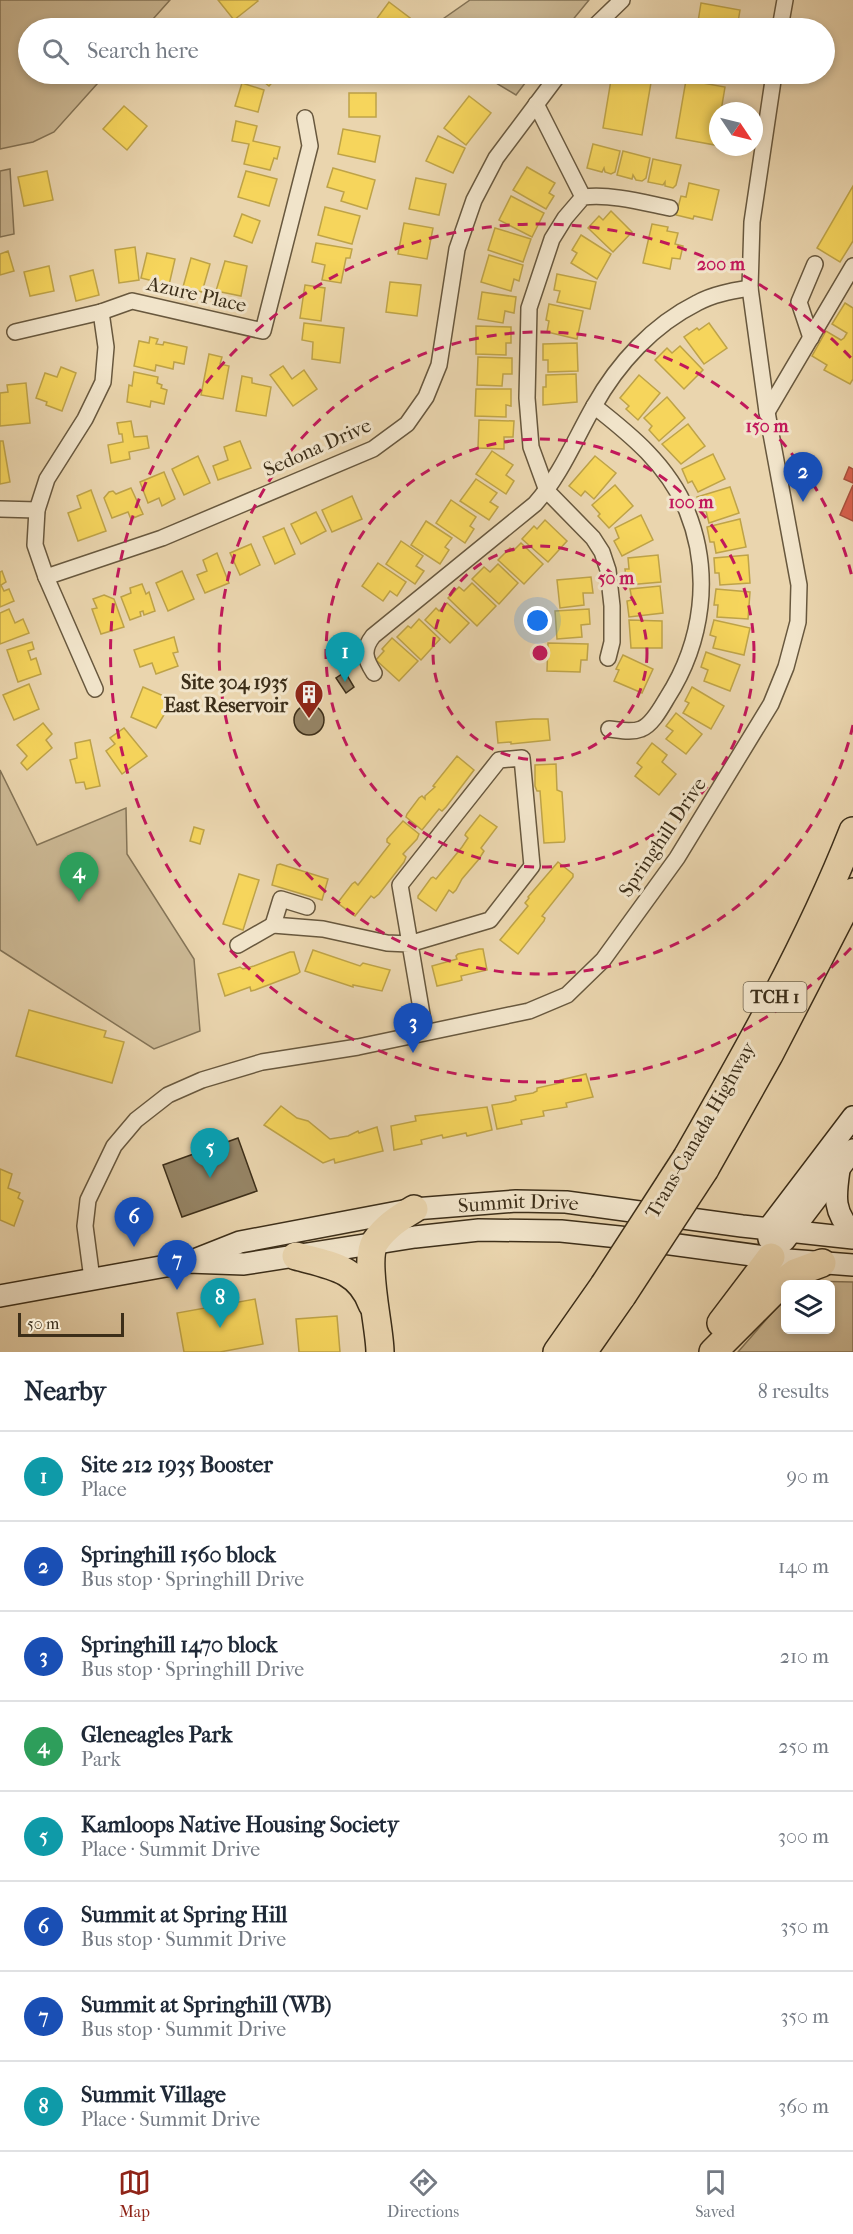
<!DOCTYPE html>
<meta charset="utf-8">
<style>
:root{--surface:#fff;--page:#f6f6f7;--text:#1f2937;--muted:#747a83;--line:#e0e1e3;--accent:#8f2418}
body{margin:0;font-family:"IM FELL French Canon",serif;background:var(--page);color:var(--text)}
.controls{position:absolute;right:18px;bottom:18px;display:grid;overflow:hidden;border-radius:9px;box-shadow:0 3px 9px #0003}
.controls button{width:54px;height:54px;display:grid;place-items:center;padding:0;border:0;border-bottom:2px solid var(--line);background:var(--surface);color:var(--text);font:30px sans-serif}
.compass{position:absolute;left:709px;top:102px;width:54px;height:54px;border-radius:50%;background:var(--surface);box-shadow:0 3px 9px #0003;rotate:125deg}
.scale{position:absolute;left:18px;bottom:15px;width:106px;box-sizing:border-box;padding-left:6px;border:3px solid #3c2e19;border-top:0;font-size:16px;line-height:21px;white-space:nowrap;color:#3c2e19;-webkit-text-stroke:4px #f1e4ca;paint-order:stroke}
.you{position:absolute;left:538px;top:621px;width:21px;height:21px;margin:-15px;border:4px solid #fff;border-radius:50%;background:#1a73e8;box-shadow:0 0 0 9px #1a73e833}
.badge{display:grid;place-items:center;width:39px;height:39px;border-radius:50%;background:var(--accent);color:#fff;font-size:20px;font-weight:700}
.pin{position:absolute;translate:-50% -50px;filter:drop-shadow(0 2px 3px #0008)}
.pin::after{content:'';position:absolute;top:32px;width:21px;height:18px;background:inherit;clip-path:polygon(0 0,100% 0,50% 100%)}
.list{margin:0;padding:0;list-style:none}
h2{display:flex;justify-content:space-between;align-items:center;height:78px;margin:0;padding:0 24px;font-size:26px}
h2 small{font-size:20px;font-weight:400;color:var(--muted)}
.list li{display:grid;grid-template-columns:39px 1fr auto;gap:18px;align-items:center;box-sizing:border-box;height:90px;padding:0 24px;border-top:2px solid var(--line)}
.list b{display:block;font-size:22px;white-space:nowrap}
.list p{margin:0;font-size:20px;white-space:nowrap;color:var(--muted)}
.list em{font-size:20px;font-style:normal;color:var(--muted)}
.icon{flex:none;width:33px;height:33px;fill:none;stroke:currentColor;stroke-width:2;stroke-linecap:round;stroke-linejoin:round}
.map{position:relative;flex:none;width:853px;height:1352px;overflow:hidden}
.search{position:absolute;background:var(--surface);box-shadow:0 3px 9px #0003;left:18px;right:18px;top:18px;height:66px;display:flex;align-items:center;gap:15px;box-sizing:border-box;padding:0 21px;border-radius:33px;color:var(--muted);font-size:22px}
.sheet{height:798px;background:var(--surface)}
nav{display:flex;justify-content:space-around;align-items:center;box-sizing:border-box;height:84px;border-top:2px solid var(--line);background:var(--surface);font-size:16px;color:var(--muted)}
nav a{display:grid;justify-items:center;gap:3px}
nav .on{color:var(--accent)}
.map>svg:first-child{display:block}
</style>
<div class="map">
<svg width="853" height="1352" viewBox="0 0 853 1352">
<rect width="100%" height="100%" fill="#ead5ae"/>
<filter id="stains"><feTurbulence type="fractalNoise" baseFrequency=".00333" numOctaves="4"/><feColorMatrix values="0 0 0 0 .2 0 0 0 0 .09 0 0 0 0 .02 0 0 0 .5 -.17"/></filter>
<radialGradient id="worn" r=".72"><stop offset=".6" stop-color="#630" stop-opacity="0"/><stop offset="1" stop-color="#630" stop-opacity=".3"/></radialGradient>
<!-- green -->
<g fill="#ccb995" stroke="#847457" stroke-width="1.5">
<path d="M0 0H170L145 28H28V74H106L54 132 33 142 0 149Z"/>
<path d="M470 0H589L566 28H430Z"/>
<path d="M481 74H532L516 95Z"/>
<path d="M10 169 14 234 0 237V171Z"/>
<path d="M0 770 37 845 126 808 127 854 194 959 200 1031 154 1049 0 950Z"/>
<path d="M805 1281 853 1282V1352H738L785 1298 786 1330H830V1284H801Z"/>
</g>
<!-- homes -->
<g fill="#f6d55c" stroke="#bea348" stroke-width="1.5">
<path d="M218 0H257L258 1 234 20Z"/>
<path d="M389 2 410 18 403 28H384L375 21Z"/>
<path d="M701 3 740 10 737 28H697Z"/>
<path d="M254 74H280L269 86Z"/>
<path d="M612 74H630L652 77 642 135 603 128Z"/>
<path d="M686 80 725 87 721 111H718L715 145 676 138Z"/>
<path d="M242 83 264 90 258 112 235 106Z"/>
<rect x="349" y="93" width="27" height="24"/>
<path d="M469 96 491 113 466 145 444 128Z"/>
<path d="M124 106 147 126 127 150 103 129Z"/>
<path d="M236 121 257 126 253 141 280 147 277 159 274 158 270 170 244 164 249 144 232 141Z"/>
<path d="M343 129 380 136 375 162 338 154Z"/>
<path d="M438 136 465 148 453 173 426 161Z"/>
<path d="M593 144 620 151 615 172 611 174 605 172 604 168 602 172 587 168Z"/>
<path d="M623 151 650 158 646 178 642 181 636 180 633 175 632 179 617 175Z"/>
<path d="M653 159 681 165 676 185 673 188 665 186V182L663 185 648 182Z"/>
<path d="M527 167 555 183 549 193 554 196 546 209 513 190Z"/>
<path d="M333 168 375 180 367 209 341 201 344 192 327 187Z"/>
<path d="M47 171 53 200 24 206 18 177Z"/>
<path d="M246 171 277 179 269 206 238 197Z"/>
<path d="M416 178 446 184 439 215 409 209Z"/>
<path d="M689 183 719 190 712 220 694 216 693 219 676 215 681 196 686 197Z"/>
<path d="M853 186V241L840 262 817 248Z"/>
<path d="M511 196 544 213 532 237 499 220Z"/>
<path d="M325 207 360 216 352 244 318 235Z"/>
<path d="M611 211 632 232 613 252 588 228 599 216 603 220Z"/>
<path d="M242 214 260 221 252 243 234 236Z"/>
<path d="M404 223 433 228 427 259 398 254Z"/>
<path d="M652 224 668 227 667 231 678 233 675 244 683 246 680 259 672 258 670 269 643 263Z"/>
<path d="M495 228 531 239 523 262 488 250Z"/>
<path d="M581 235 611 254 597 279 571 263 577 253 572 250Z"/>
<path d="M316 243 352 249 350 258H346L341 283 322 280 325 265 312 262Z"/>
<path d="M135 247 139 280 119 283 115 250Z"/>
<path d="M8 251 14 271 0 275V254Z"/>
<path d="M147 253 175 259 169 285 141 278Z"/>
<path d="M489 255 523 265 519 281 514 279 511 291 481 282Z"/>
<path d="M191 258 210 264 202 292 183 287Z"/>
<path d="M225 261 247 266 241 296 216 291Z"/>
<path d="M49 266 54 291 30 296 24 272Z"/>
<path d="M93 270 99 295 76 301 70 276Z"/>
<path d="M557 274 596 282 590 309 557 302 560 291 554 290Z"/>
<path d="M390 282 421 285 417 316 386 312Z"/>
<path d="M305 285 325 288 321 321 300 318Z"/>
<path d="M482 292 516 297 514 313 505 311 503 323 478 319Z"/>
<path d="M845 303 853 308V379L850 384 824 370 827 365 812 356 826 331 841 340 844 338 847 333 832 324Z"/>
<path d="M549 304 583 311 577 339 547 332 549 321 546 320Z"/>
<path d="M304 323 344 328 340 363 312 359 313 342 302 340Z"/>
<path d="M709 323 727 348 704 364 684 337 697 328 699 330Z"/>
<path d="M476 326 511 327V343H506V355L476 354Z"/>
<path d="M150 337 158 339 156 344 163 345 164 342 187 347 184 364 174 362 173 369 156 365 155 371 134 366 139 341 149 343Z"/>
<path d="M577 343 578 371 548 372V360H543V344Z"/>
<path d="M680 346 703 370 684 389 655 360 667 348 672 353Z"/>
<path d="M209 354 222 357 220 364 229 366 223 399 201 395Z"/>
<path d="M478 357 512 358V374H503L502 386 477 385Z"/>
<path d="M283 366 292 379 304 370 317 389 293 406 270 375Z"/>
<path d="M61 367 76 373 62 411 46 405 47 402 36 398 45 373 57 377Z"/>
<path d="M134 372 158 377 157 383 162 385 161 388 167 390 164 404 151 401 150 407 127 402 129 385 132 386Z"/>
<path d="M576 374 577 402 543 405V387H546V375Z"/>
<path d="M639 375 660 393 638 420 626 409 629 406 620 398Z"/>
<path d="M242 376 252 378V383L271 387 266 416 236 411Z"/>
<path d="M26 383 30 423 0 426V393L8 392 7 385Z"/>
<path d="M476 389H511V406L506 405V417L475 416Z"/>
<path d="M667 397 685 418 659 441 649 430 652 426 644 418Z"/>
<path d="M479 420 514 421 513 437H504V449L478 448Z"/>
<path d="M131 421 134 437 147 436 149 448 129 452 130 459 111 463 108 445 123 442 122 434H119L117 423Z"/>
<path d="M688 424 705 446 681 464 662 444Z"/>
<path d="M0 441H3L10 482 0 484Z"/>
<path d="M240 441 251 468 218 480 213 466 228 460 224 447Z"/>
<path d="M492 451 513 465 506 475 514 481 506 494 476 474Z"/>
<path d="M713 454 725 479 698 492 692 481 688 483 682 469Z"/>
<path d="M198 456 210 483 184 495 172 469Z"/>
<path d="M595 456 616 473 594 499 585 491 581 496 569 486Z"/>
<path d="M164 472 175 499 162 506 159 498 148 503 140 482Z"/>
<path d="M476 479 497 493 490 502 498 507 489 520 460 501Z"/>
<path d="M615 485 633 506 609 528 598 516 600 514 592 505Z"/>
<path d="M730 487 739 513 709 523 706 511 702 512 697 497Z"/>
<path d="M131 488 143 514 131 519 128 512 112 518 104 498 109 492 113 491 116 494Z"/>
<path d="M91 490 106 531 78 541 68 513 81 508 77 496Z"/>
<path d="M352 496 362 519 332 532 322 510Z"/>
<path d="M451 500 476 517 470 526 474 529 465 543 436 523Z"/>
<path d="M316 512 326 531 301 544 291 524Z"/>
<path d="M641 515 653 540 622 556 614 541 619 538 615 528Z"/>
<path d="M740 519 746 547 716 553 714 542H710L707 527Z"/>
<path d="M545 520 567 541 548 562 522 539 534 526 537 529Z"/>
<path d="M426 521 452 538 445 547 449 550 440 564 411 545Z"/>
<path d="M284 528 295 554 275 564 263 537Z"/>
<path d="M401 541 423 556 416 566 424 571 415 584 386 564Z"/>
<path d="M521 543 543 564 524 584 498 560 510 548 513 551Z"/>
<path d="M251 544 260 565 240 575 230 553Z"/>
<path d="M217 553 229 583 205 593 197 575 207 571 203 560Z"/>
<path d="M658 555 661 582 627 585 625 569H629L628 558Z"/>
<path d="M748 555 750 583 720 585 719 573H715L714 558Z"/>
<path d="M378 563 406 582 397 596 390 591 383 601 362 586Z"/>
<path d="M498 564 518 583 499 604 472 579 484 567 490 572Z"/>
<path d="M2 571 6 582 1 585 4 591 9 589 14 601 0 607V572Z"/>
<path d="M182 571 194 599 168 611 156 583Z"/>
<path d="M591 577 593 593H583L584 605 560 608 557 580Z"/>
<path d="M472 583 496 606 477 626 448 598 459 587 464 591Z"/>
<path d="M142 584 146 594 149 592 155 611 144 615 143 611 140 612 141 616 130 620 121 597 131 593 130 588Z"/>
<path d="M660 586 663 613 629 617 627 601 632 600 630 589Z"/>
<path d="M716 589 750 592 748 619 717 617 718 605H714Z"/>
<path d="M104 595 114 599 124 627 101 634 92 609 97 608 93 599Z"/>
<path d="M447 603 469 623 450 643 425 620 436 608 439 611Z"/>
<path d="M9 609 15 623 23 619 29 633 0 644V613Z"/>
<path d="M589 609 590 624 581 625 582 637 557 639 555 611Z"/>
<path d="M419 619 440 639 421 660 397 637 408 626 411 628Z"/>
<path d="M629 620 662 621V648H631Z"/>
<path d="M714 620 750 628 744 655 713 648 716 637 710 635Z"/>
<path d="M174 637 178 652 173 653 178 666 156 674 152 663 140 667 134 650Z"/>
<path d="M392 638 418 661 399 681 376 660 384 651 382 649Z"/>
<path d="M32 642 34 649 28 651 31 660 36 658 41 674 18 682 7 650Z"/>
<path d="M548 643 588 644 587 660H581L580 672 547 671Z"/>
<path d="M706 652 740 665 730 691 704 681 708 670 701 667Z"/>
<path d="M623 655 653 669 642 693 614 681 619 670 616 669Z"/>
<path d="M29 684 39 709 14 720 3 695Z"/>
<path d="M143 687 173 700 156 728 131 717Z"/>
<path d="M692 687 724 706 711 729 683 713 689 703 685 701Z"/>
<path d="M676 713 702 734 686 754 666 739 673 731 666 726Z"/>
<path d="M533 719H548L550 740 511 744V742L498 743 496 722Z"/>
<path d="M43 723 52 734 46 740 52 748 27 770 21 763 27 756 17 745Z"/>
<path d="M124 728 147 756 122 774 106 751 115 744 110 738Z"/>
<path d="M90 740 100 786 86 789 84 782 76 783 70 760 77 758 75 743Z"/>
<path d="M652 743 667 755 662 762 676 774 659 795 635 776 642 767 637 763Z"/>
<path d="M457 756 474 770 446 807 442 811 439 809 422 830 406 817 407 814 419 798 422 796 425 799V796L435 787 433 786Z"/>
<path d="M556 764 557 790 562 792 565 839 564 842 544 843 540 791H537L535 786V765Z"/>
<path d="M480 815 497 827 481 848 484 851 479 859 462 879 456 890 453 893 449 890 436 911 418 898V896L431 878 433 877 436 879 462 847 468 838 465 835 466 833Z"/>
<path d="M403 821 419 834 417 839 403 854 406 857 404 862 379 894 374 898 371 896 355 916 339 904V901L352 884 355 882 358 885 390 844 387 842V839Z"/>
<path d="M194 827 204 830 200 844 190 841Z"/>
<path d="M558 862 573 874V877L542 916 545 918 544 921 518 954 500 940 528 906 525 903 529 898 528 897Z"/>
<path d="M280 864 328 879 322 900 272 885 277 865Z"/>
<path d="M239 874 259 880 243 930 223 924Z"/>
<path d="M479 949H483L487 970 461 976 462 980 459 981 437 986 432 966 457 959 456 956 458 954Z"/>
<path d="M313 950 360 966 363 963 390 970 382 991 353 985V987L305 971Z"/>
<path d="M290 952H294L300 972 297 974 255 990 251 991 250 987 225 996 218 974 240 967 243 969 254 966Z"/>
<path d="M29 1010 106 1031 104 1037 124 1042 112 1083 16 1056Z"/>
<path d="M586 1074 593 1097 566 1103 567 1107 543 1111 544 1116 521 1120 522 1124 497 1129 492 1105 511 1102 516 1100 515 1096 533 1093 537 1091V1088L560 1083V1080Z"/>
<path d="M281 1106 297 1118 308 1121 330 1139 348 1136 358 1131 359 1133 377 1127 383 1151 335 1163 334 1159 323 1163 264 1125Z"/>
<path d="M487 1107 492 1130 467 1136 466 1133 443 1138 442 1135 421 1140 422 1144 394 1150 391 1126 416 1121 415 1116Z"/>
<path d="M0 1169 12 1174 8 1188 20 1193 18 1198 23 1201 14 1226 0 1220Z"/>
<path d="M255 1299 263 1344 220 1352H184L177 1313Z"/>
<path d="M337 1316 340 1352H299L296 1319Z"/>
</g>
<!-- shops -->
<g fill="#d6604d" stroke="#a8513d" stroke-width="1.5">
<path d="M849 467 853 469V483L844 479Z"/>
<path d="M853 485V521L840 515Z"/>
</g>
<!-- building -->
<g fill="#968566" stroke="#3c2e19" stroke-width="1.5">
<path d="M345 672 354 687 346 693 336 678Z"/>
<circle cx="309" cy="720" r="15"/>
<path d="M238 1138 257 1191 182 1217 163 1165Z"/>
</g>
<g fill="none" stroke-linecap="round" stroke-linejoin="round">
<!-- minor casing -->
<g stroke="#68583e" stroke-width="18">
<g id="minor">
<path d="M593 28 622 0"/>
<path d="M780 28 785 0"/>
<path d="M536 104 583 197"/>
<path d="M15 332 101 312 132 301 263 331 310 146 305 118"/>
<path d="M811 338 799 302 815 264"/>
<path d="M594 406C631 435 668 465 687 511 712 573 703 642 667 698 661 708 652 725 641 729 631 733 619 730 609 729"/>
<path d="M767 412 853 266"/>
<path d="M0 509 37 510"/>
<path d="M46 577 162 538 373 449 407 424 426 397 439 365 457 249 474 200 496 158 559 74"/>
<path d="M608 658 612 642V606L608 570 602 552 593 538 547 491 531 447 527 398 529 308 552 239 565 218 583 197C613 194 641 202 670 208"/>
<path d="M374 673C365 659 362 650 373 636L535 504C561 475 575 439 594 406 618 363 653 325 697 303 713 294 732 291 750 288"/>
<path d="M95 689 46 577 35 545 37 510 47 479 85 419 103 382 106 347 101 312"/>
<path d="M273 925 281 899 307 907"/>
<path d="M238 945 273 925 323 929 387 943 409 944 490 920 532 866 522 758 499 760 400 885 425 1032"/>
<path d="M92 1279 85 1226 88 1200 114 1146 136 1120 168 1095 202 1080 262 1062 358 1047 529 1011 567 995 603 960 677 858 771 704 786 667 798 622 799 585 767 412 750 288 752 222 774 74"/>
</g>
</g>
<!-- secondary casing -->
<g stroke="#3c2e19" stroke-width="24">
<g id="secondary">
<path d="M839 1170C835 1197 833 1212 853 1233"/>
<path d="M769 1239 768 1229 853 1117"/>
<path d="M784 1241 853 1150"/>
<path id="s1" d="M197 1259 240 1242 414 1209 516 1201 566 1202 742 1226 853 1238"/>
<path d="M0 1296 188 1262 244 1264 415 1237 479 1230 561 1231 619 1237 788 1260 853 1265"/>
</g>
</g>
<!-- motorway casing -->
<g stroke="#3c2e19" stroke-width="30">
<g id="motorway">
<path d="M687 1157C747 1052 808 945 853 831"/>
<path d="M705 1169 769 1055 853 892"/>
<path d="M296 1256C329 1265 359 1268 372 1304"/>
<path d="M721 1323 771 1257"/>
<path d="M380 1352C380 1327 363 1261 375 1242 385 1227 399 1218 414 1209"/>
<path d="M557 1352 604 1285"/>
<path d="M583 1352 622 1296"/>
<path d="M713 1352 783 1282 795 1273 822 1263"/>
</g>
</g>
<!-- minor -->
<use href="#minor" stroke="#f1e4ca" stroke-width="15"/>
<!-- secondary -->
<use href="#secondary" stroke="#f1e4ca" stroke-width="21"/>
<!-- motorway -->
<use href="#motorway" stroke="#ead5ae" stroke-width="27"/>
<!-- motorway-bridge casing -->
<g stroke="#3c2e19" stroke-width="30" stroke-linecap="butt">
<g id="motorway-bridge">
<path d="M604 1285 687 1157"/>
<path d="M622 1296 705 1169"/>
</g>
</g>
<!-- motorway-bridge -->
<use href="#motorway-bridge" stroke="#ead5ae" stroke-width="27"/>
</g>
<!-- distance rings -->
<g fill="none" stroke="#c2185b" stroke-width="3" stroke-dasharray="10 8">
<circle cx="540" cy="653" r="107"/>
<circle cx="540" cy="653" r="214"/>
<path d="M853 725A321 321 0 1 1 853 581"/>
<path d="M851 948A429 429 0 1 1 851 358"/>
</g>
<!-- icons -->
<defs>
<g id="building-pin" transform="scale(1.5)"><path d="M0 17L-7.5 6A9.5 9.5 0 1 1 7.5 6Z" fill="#8f2418" stroke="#f1e4ca"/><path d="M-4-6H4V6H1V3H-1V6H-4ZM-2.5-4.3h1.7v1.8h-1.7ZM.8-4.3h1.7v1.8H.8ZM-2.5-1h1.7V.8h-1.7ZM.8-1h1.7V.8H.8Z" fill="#fff"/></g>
</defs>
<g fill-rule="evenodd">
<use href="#building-pin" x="309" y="694"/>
</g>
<g text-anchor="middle" stroke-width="6" stroke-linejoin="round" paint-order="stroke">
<!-- shield labels -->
<rect fill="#f1e4ca" stroke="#72654e" stroke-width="1.5" x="743.5" y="982" width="63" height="30" rx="4.5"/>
<g font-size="18" font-weight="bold" fill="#3c2e19">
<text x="775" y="1003">TCH 1</text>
</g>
<!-- street labels -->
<g font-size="20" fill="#3c2e19" stroke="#f1e4ca">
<text transform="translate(197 294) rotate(13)" y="7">Azure Place</text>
<text transform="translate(317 447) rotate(-24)" y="7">Sedona Drive</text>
<text transform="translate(662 837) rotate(-56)" y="7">Springhill Drive</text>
<text transform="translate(700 1130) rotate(-60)" y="7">Trans-Canada Highway</text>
<text dy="7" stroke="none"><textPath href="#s1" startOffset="328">Summit Drive</textPath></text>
</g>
<!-- poi labels -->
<g font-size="20" font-weight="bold" fill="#3c2e19" stroke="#f1e4ca" text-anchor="end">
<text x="288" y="689">Site 304 1935<tspan x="288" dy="23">East Reservoir</tspan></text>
</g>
</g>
<circle cx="540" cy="653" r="9" fill="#c2185b" stroke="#f1e4ca" stroke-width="3"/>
<g font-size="18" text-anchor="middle" font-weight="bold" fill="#c2185b" stroke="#f1e4ca" stroke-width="6" stroke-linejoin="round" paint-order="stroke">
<text x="721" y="270">200 m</text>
<text x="767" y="432">150 m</text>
<text x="691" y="508">100 m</text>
<text x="616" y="584">50 m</text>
</g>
<rect width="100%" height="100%" filter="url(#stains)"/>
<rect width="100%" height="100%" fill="url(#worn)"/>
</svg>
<div class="controls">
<button><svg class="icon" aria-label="layers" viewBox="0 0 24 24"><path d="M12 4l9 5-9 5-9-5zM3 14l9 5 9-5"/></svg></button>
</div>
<svg class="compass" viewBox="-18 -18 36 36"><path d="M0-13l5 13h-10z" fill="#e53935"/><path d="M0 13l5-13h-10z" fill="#747a83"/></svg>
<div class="scale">50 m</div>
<div class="you"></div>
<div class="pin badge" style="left:345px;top:682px;background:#0f9aa8">1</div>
<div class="pin badge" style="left:803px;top:502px;background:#1a4fb4">2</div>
<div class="pin badge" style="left:413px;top:1053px;background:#1a4fb4">3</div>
<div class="pin badge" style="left:79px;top:902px;background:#2e9e5b">4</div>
<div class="pin badge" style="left:210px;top:1178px;background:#0f9aa8">5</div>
<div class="pin badge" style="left:134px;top:1247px;background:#1a4fb4">6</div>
<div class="pin badge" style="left:177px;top:1290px;background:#1a4fb4">7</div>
<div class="pin badge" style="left:220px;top:1328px;background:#0f9aa8">8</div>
<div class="search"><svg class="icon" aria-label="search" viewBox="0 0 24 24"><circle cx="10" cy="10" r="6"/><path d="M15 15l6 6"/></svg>Search here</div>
</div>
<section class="sheet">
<h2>Nearby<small>8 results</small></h2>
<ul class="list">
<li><span class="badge" style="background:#0f9aa8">1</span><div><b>Site 212 1935 Booster</b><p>Place</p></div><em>90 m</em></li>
<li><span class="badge" style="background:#1a4fb4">2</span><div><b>Springhill 1560 block</b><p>Bus stop · Springhill Drive</p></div><em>140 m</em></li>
<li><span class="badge" style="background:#1a4fb4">3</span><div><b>Springhill 1470 block</b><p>Bus stop · Springhill Drive</p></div><em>210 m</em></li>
<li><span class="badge" style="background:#2e9e5b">4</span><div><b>Gleneagles Park</b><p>Park</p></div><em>250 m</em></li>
<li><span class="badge" style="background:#0f9aa8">5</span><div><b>Kamloops Native Housing Society</b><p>Place · Summit Drive</p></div><em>300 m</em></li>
<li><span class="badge" style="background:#1a4fb4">6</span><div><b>Summit at Spring Hill</b><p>Bus stop · Summit Drive</p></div><em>350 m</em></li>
<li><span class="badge" style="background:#1a4fb4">7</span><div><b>Summit at Springhill (WB)</b><p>Bus stop · Summit Drive</p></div><em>350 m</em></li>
<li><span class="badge" style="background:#0f9aa8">8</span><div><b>Summit Village</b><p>Place · Summit Drive</p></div><em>360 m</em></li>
</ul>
</section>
<nav>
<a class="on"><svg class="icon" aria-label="map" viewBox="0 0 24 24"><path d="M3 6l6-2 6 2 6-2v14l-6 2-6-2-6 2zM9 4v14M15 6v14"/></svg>Map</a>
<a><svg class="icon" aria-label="directions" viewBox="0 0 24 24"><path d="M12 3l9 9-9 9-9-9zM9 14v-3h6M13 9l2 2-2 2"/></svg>Directions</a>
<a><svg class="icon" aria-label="saved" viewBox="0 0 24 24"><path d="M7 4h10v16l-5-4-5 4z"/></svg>Saved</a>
</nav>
